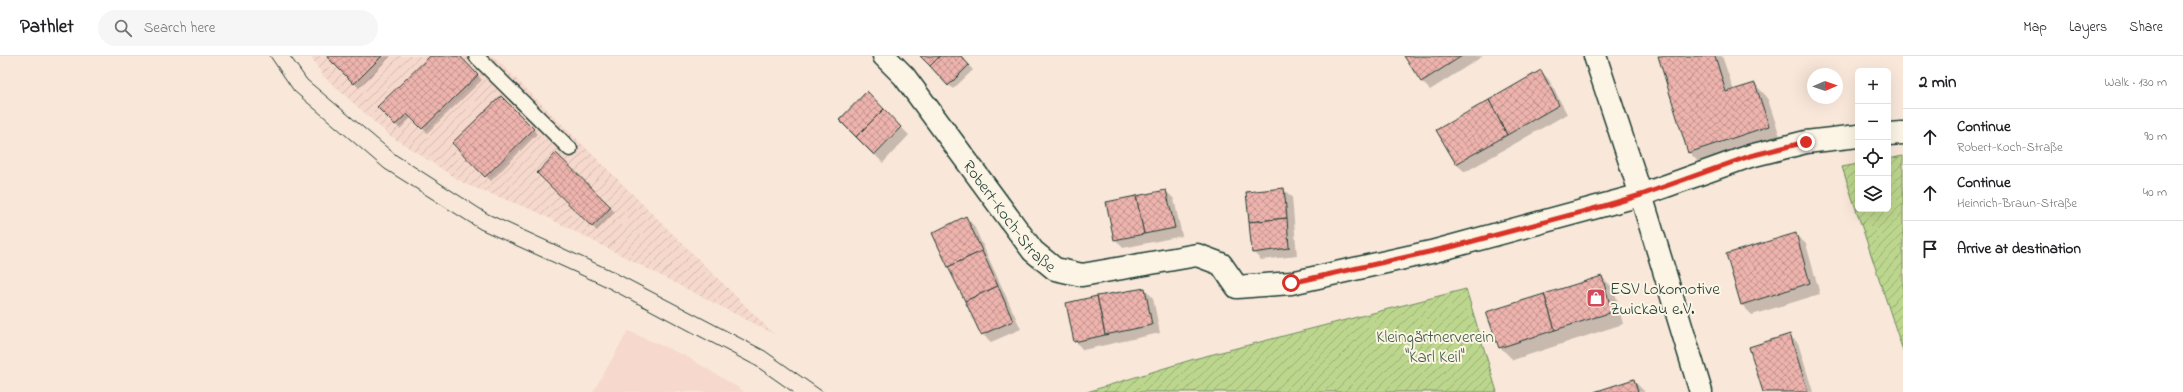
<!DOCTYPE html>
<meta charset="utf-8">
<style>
:root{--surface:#fff;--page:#f6f6f6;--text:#202124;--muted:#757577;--line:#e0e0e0}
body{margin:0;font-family:"Indie Flower",sans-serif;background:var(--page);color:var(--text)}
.controls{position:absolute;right:12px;top:12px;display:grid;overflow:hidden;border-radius:6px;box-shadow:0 4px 16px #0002}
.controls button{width:36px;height:36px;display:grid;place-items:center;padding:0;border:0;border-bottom:1px solid var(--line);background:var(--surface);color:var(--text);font:20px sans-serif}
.compass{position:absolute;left:1807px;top:12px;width:36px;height:36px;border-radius:50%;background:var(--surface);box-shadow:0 4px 16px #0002;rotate:88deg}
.stop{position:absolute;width:12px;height:12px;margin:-9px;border:3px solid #d93025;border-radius:50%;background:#fff}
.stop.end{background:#d93025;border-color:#fff;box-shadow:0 1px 4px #0008}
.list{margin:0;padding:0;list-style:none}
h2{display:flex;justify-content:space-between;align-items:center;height:52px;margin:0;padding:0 16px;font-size:17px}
h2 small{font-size:13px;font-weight:400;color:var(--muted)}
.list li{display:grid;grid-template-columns:26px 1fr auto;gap:12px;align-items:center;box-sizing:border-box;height:56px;padding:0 16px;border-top:1px solid var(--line)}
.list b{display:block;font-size:15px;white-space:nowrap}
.list p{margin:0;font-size:13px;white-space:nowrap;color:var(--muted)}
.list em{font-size:13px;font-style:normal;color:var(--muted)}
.icon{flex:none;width:22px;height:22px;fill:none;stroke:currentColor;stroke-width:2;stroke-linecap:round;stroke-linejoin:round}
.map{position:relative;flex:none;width:1903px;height:336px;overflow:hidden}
header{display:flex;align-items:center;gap:24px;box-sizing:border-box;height:56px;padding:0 20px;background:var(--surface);border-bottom:1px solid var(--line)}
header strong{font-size:19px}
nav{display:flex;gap:22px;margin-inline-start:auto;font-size:14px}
.search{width:280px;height:36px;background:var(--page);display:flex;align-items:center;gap:10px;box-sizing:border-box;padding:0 14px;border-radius:22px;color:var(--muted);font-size:15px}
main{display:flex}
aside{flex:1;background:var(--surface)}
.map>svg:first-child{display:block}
</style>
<header>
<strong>Pathlet</strong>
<div class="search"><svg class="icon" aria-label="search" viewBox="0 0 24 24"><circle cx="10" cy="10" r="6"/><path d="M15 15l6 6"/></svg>Search here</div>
<nav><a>Map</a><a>Layers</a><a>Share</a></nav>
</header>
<main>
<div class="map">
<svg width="1903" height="336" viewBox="0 0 1903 336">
<defs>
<pattern id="industrial-furrows" width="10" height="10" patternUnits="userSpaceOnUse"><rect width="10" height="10" fill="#f6d8cc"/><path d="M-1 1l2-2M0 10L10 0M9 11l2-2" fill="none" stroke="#d2bab0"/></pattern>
<pattern id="garden-furrows" width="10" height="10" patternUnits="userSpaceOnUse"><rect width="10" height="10" fill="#bcd68d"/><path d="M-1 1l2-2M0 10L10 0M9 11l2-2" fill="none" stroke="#98af74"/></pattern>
<pattern id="building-cross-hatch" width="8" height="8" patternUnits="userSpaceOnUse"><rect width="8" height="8" fill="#eeb3ad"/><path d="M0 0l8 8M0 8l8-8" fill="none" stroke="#c0938e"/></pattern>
</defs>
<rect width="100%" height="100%" fill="#f9e8da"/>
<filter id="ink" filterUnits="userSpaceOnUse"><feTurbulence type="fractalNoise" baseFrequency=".025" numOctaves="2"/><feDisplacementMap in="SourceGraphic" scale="8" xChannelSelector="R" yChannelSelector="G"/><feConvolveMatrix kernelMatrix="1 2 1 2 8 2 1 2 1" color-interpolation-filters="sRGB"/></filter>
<g filter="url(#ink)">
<!-- built -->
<path fill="#f6d8cc" d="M628 275 688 301 745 336H593Z"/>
<!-- industrial -->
<path fill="url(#industrial-furrows)" d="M310 0H493L774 278 535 155 465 128 389 79 323 20Z"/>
<!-- garden -->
<g fill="url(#garden-furrows)" stroke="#6e8a60">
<path d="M1903 100V295L1842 111 1858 108V153H1888V103Z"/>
<path d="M1466 233 1497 336H1087L1194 303Z"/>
</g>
<!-- shadow -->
<g fill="#0003">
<path d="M328 0H391L359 32Z"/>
<path d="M431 0H459L482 24 427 77 412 61 400 73 379 51Z"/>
<path d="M921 0H960L973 14 953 33Z"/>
<path d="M1405 0H1483L1430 34 1422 26Z"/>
<path d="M1659 0H1722L1734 35 1755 28 1767 41 1781 83 1701 109 1689 96Z"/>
<path d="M1541 15 1549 24 1567 58 1465 116 1456 108Z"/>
<path d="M867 37 909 79 883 107 840 64Z"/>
<path d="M501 41 537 78 491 125 454 87Z"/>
<path d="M556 98 615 156 597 175 538 117Z"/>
<path d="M1283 133 1292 141 1297 200 1261 204 1253 196Z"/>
<path d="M1166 135 1174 143 1182 180 1123 192 1115 183Z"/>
<path d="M966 161 974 170 1021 273 991 286 982 278Z"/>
<path d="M1795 178 1806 188 1820 238 1752 259 1742 249 1727 199Z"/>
<path d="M1602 221 1614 233 1623 268 1513 304 1500 291Z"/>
<path d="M1145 233 1153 242 1160 277 1083 294 1075 285Z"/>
<path d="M1789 279 1798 287 1813 336H1764Z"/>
<path d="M1634 325 1645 336H1596Z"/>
</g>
<!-- building -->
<g fill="url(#building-cross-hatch)" stroke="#1f3d34">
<path d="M326 0H382L354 28Z"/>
<path d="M430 0H460L478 19 422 73 407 58 395 69 377 51Z"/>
<path d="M920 0H940L930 10Z"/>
<path d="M940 0H961L969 9 948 30 930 10Z"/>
<path d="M1404 0H1462L1421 26Z"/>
<path d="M1658 0H1715L1726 36 1755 27 1769 70 1688 97Z"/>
<path d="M1541 14 1559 49 1507 79 1489 44Z"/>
<path d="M867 35 884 53 856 81 839 64Z"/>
<path d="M501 40 534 73 485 121 452 87Z"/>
<path d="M1489 44 1507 79 1456 108 1436 74Z"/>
<path d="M884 53 901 71 874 99 856 81Z"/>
<path d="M556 97 611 151 592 171 537 117Z"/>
<path d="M1284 132 1287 162 1249 166 1246 136Z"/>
<path d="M1166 134 1175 172 1144 178 1136 140Z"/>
<path d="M1136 140 1144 178 1114 184 1106 146Z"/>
<path d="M966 160 982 195 948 211 932 177Z"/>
<path d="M1287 162 1289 192 1252 197 1249 166Z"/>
<path d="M1796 177 1810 227 1741 249 1726 198Z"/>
<path d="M982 195 998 230 965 245 948 211Z"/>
<path d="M1602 220 1612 256 1555 274 1544 238Z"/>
<path d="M998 230 1013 265 981 279 965 245Z"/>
<path d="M1145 232 1152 269 1105 279 1097 240Z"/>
<path d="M1544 238 1555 274 1499 292 1486 256Z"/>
<path d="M1097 240 1105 279 1074 286 1066 247Z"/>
<path d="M1790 278 1808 336H1763L1749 291Z"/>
<path d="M1634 323 1638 336H1594Z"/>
</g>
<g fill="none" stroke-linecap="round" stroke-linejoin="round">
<!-- lane casing -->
<g stroke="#1f3d34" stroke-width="17">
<path id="lane" d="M476 0 570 93"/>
</g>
<!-- street casing -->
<g stroke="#1f3d34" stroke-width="25">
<g id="street">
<path id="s1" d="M884 0 904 20 1033 195 1055 213 1082 219 1197 199 1221 208 1237 231 1291 227 1431 196 1641 139"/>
</g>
</g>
<!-- secondary casing -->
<g stroke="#1f3d34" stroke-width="25">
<g id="secondary">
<path d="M1595 0 1641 139 1701 336"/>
<path d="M1888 78 1903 77"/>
<path d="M1641 139 1750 100 1806 86 1858 80"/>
</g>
</g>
<!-- lane -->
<use href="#lane" stroke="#fcf5e5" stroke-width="14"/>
<!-- street -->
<use href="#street" stroke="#fcf5e5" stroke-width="22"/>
<!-- secondary -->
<use href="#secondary" stroke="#fcf5e5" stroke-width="22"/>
<!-- tram -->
<g stroke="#1f3d34" stroke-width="1">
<path d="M270 0 294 35 385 113 480 173 601 228 756 310 793 336"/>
<path d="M290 0 307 24 396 99 488 158 608 213 765 295 823 336"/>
</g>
</g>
</g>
<g fill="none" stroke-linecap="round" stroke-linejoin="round" filter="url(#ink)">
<!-- route -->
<path stroke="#d93025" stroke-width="5" d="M1291 227 1451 191 1604 150 1641 139 1750 100 1806 86"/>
</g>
<!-- icons -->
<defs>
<g id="shop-square" transform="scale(1)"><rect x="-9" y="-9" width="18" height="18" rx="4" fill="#d1495b" stroke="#fcf5e5"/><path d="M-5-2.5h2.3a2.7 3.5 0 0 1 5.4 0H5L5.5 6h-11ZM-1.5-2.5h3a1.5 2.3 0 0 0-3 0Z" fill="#fff"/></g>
</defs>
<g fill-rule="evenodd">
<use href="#shop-square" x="1596" y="242"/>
</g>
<g text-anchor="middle" stroke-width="4" stroke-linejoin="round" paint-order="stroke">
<!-- street labels -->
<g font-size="17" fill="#1f3d34" stroke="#fcf5e5">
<text dy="6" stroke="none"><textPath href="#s1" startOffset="204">Robert-Koch-Straße</textPath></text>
</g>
<!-- poi labels -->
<g font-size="17" fill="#1f3d34" stroke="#fcf5e5" text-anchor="start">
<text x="1610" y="238">ESV Lokomotive<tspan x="1610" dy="20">Zwickau e.V.</tspan></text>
</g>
<!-- park labels -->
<g font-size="17" fill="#3e5c46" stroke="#fcf5e5">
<text x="1435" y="286">Kleingärtnerverein<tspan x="1435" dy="20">"Karl Keil"</tspan></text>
</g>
</g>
</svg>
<div class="controls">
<button>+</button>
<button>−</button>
<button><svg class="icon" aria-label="locate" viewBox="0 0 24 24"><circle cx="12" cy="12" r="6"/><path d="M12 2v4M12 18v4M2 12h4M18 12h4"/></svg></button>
<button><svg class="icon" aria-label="layers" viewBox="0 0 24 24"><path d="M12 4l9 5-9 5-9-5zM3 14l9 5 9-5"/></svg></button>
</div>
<svg class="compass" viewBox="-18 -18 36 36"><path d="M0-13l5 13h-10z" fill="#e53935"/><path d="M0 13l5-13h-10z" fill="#757577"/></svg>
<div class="stop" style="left:1291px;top:227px"></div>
<div class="stop end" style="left:1806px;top:86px"></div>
</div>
<aside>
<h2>2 min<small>Walk · 130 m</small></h2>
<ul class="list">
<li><svg class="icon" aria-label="ahead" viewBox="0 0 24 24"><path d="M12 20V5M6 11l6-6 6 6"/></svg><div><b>Continue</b><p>Robert-Koch-Straße</p></div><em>90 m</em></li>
<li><svg class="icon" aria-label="ahead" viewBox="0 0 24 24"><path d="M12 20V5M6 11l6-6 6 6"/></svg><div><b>Continue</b><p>Heinrich-Braun-Straße</p></div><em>40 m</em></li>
<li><svg class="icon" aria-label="arrive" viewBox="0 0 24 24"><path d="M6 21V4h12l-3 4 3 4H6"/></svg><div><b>Arrive at destination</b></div></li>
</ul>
</aside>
</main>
